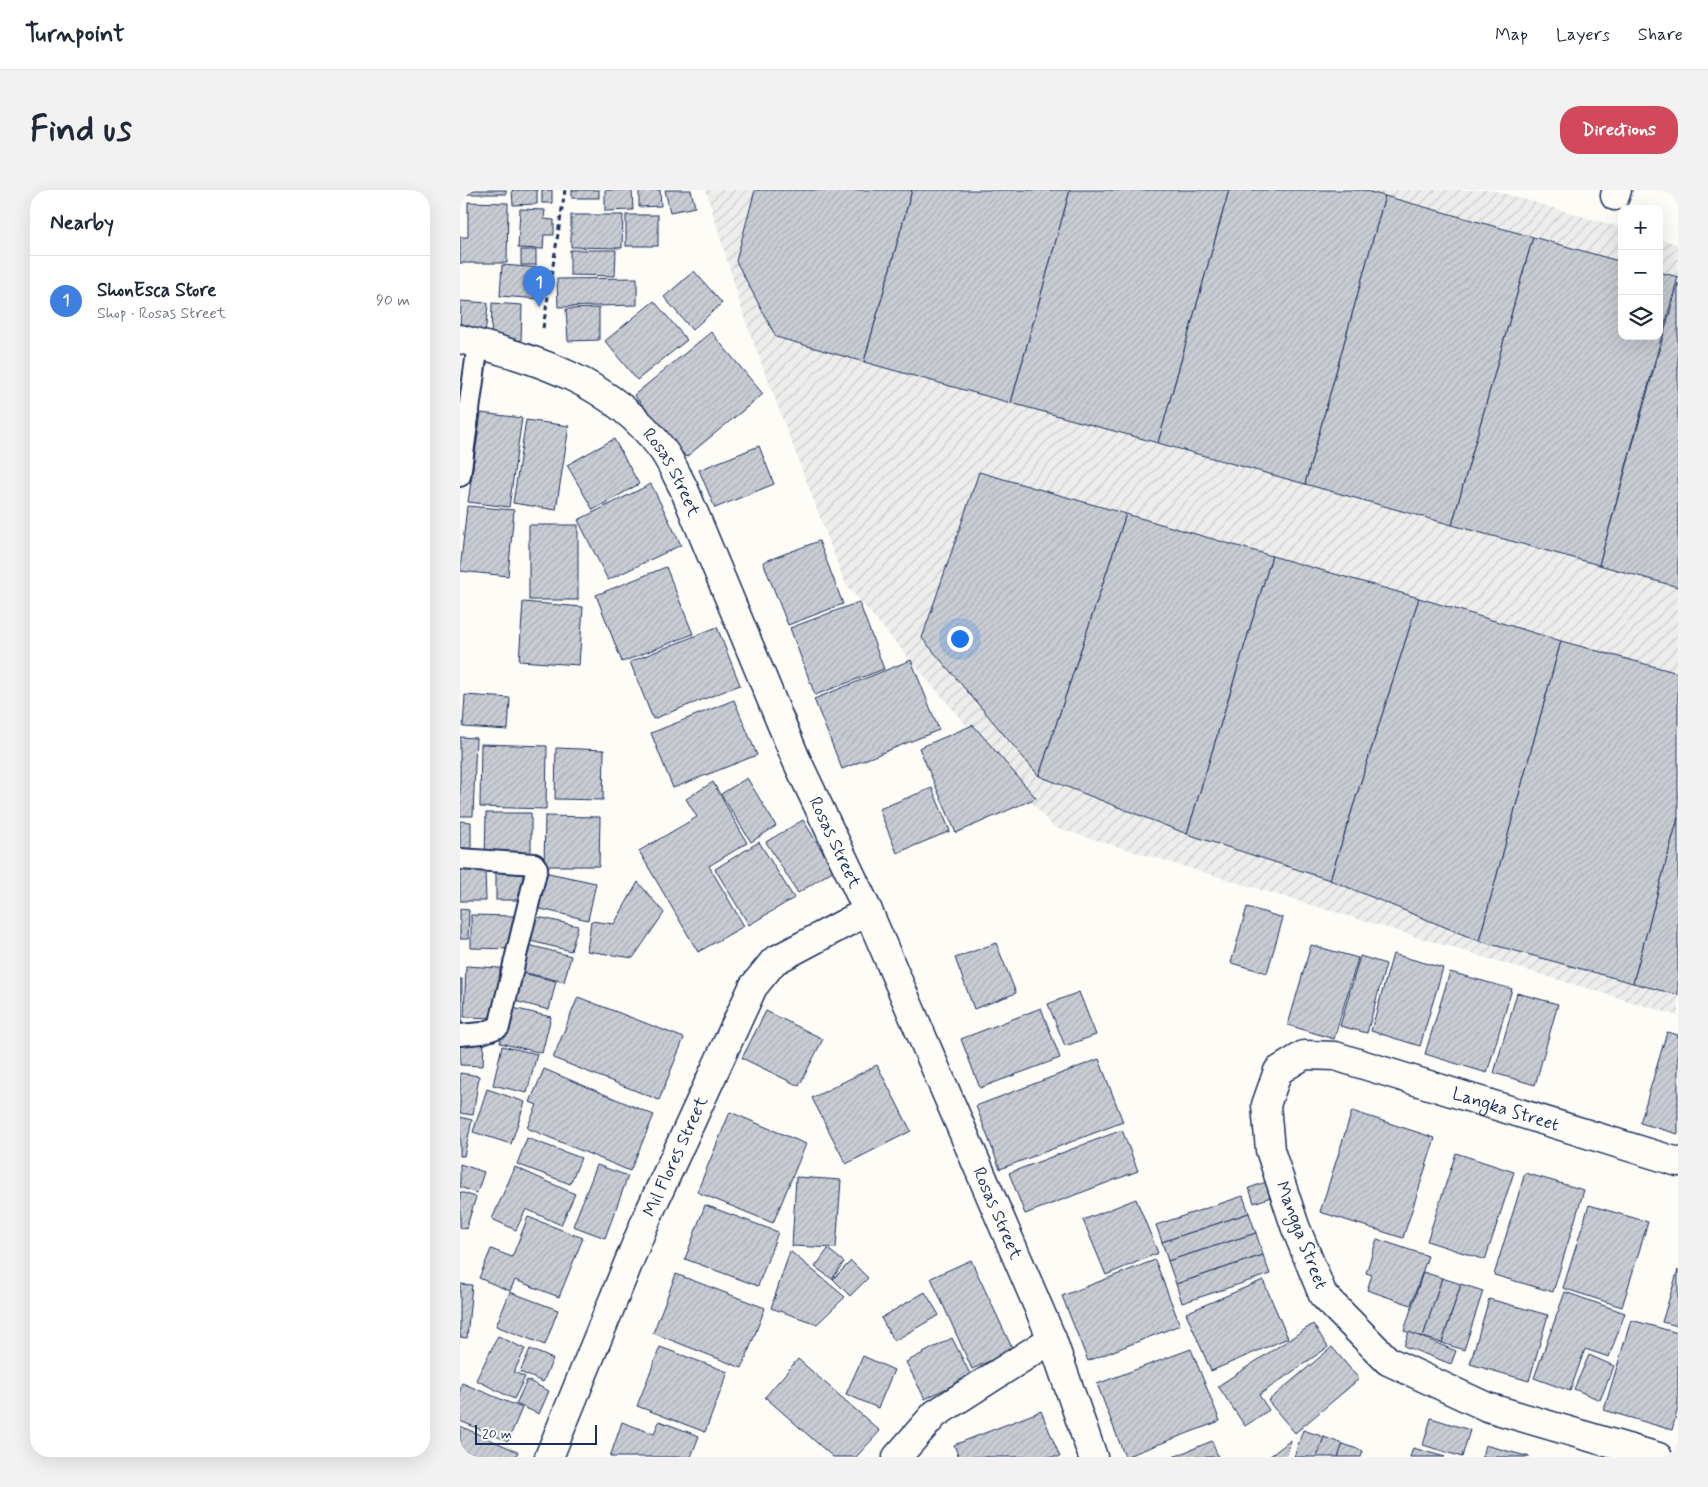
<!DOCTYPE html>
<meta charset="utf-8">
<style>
:root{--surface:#fff;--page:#f2f2f3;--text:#1f2937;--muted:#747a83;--line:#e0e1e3;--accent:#d1495b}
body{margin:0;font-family:Mynerve,sans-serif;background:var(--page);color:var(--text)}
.controls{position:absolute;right:15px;top:15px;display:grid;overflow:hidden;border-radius:10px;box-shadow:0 5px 20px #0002}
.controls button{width:45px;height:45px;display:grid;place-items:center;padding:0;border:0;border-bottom:1px solid var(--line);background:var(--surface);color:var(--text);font:25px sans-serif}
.scale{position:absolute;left:15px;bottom:12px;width:122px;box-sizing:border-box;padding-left:5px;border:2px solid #1b2f5e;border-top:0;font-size:14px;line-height:18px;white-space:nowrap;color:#1b2f5e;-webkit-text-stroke:4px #fdfcf7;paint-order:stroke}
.you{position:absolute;left:499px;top:448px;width:18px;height:18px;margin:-12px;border:4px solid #fff;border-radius:50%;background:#1a73e8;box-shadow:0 0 0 8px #1a73e833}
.badge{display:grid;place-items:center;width:32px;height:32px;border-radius:50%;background:var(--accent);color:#fff;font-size:16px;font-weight:700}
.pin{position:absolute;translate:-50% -41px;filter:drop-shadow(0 1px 2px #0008)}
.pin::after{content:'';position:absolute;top:26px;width:18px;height:15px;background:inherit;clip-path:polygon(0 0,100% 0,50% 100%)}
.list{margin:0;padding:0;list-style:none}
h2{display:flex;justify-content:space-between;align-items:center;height:65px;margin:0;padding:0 20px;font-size:21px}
h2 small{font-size:16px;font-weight:400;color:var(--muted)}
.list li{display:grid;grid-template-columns:32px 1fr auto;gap:15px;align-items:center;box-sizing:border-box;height:90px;padding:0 20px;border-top:1px solid var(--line)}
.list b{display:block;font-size:19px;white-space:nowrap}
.list p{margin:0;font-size:16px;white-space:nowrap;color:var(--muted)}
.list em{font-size:16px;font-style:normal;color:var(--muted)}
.icon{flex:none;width:28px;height:28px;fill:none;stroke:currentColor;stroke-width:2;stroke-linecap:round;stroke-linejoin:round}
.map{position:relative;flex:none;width:1218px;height:1267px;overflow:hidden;border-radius:20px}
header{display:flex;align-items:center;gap:30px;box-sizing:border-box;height:70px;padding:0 25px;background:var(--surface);border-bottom:1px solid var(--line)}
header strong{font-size:24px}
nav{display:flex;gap:28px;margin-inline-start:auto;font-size:18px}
.intro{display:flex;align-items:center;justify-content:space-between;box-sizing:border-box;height:120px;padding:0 30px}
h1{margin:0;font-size:35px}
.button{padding:12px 22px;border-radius:20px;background:var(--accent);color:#fff;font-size:18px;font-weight:700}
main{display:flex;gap:30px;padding:0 30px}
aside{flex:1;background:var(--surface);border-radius:20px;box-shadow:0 5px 20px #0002}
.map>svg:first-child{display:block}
</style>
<header>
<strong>Turnpoint</strong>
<nav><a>Map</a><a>Layers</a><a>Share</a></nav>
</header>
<div class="intro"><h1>Find us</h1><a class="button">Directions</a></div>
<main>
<aside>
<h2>Nearby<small></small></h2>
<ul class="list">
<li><span class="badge" style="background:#3f7fe0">1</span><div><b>ShonEsca Store</b><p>Shop · Rosas Street</p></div><em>90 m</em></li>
</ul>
</aside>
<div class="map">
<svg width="1218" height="1267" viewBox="0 0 1218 1267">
<defs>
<pattern id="industrial-furrows" width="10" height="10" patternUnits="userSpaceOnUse" patternTransform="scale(1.25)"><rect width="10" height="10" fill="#edeeec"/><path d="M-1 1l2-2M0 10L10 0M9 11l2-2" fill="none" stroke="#cbcccd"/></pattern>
<pattern id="building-hatch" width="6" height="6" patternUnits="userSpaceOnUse" patternTransform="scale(1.25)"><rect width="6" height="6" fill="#c9ccd3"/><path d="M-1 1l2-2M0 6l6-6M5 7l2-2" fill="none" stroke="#acb0b8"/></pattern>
</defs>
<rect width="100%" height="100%" fill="#fdfcf7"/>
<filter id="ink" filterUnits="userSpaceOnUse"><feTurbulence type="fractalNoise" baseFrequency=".02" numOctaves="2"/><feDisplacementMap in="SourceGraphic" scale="10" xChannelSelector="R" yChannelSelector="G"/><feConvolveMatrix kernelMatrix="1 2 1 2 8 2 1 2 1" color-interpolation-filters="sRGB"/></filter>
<g filter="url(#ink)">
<!-- industrial -->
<path fill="url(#industrial-furrows)" d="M246 0H1032L1162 38V146H1199V49L1218 54V826L593 637 385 393 285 130Z"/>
<!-- building -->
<g fill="url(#building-hatch)" stroke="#1b2f5e">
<rect x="0" y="0" width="46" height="4"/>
<path d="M52 0H77V14L53 15Z"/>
<rect x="82" y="0" width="10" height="13"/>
<rect x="112" y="0" width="27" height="8"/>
<path d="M145 0H172L173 20 145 21Z"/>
<path d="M179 0H200L201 16 179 17Z"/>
<path d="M205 0H231L235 17 210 22Z"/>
<path d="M295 0H452L404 172 316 147 276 71Z"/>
<path d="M452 0H610L551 213 404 172Z"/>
<path d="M610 0H769L698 253 551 213Z"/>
<path d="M769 0H902L925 6 845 294 698 253Z"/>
<path d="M925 6 1073 47 992 335 845 294Z"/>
<path d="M8 12 48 13 47 73H0V47H8Z"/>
<path d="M60 19 85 20 84 29 94 30V45H84L83 59 58 58Z"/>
<path d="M111 25H163L162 58 111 57Z"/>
<rect x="166" y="25" width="32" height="31"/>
<path d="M1073 47 1162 72V146H1199V82L1218 87 1139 375 992 335Z"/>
<rect x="61" y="60" width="15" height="15"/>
<path d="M110 60H156L155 86 110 85Z"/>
<path d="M42 75 81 78 79 109 40 106Z"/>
<path d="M234 81 262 113 232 140 204 107Z"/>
<path d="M177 88V115L98 117 97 89Z"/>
<path d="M1218 93V397L1139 375Z"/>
<path d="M1 111 28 113 25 147 0 145Z"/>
<path d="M194 111 227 150 177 190 145 151Z"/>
<path d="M32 113 62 115 61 153 31 151Z"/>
<path d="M139 118V150L108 151 106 119Z"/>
<path d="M251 142 303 204 226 267 174 205Z"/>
<path d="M21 223 62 228 49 317 8 312Z"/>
<path d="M66 230 109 236 96 320 53 313Z"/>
<path d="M154 249 179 294 133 320 107 275Z"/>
<path d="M299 256 314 294 255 318 239 280Z"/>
<path d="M519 282 666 324 579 586 462 448Z"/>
<path d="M191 294 221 355 148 390 118 330Z"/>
<path d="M7 316 54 320 48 386 0 381Z"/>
<path d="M666 324 812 366 727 644 579 586Z"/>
<rect x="69" y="335" width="49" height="75"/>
<path d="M359 351 383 414 328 435 303 372Z"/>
<path d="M812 366 959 408 870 690 727 644Z"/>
<path d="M206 377 233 444 162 472 136 405Z"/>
<path d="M959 408 1101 451 1019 751 870 690Z"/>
<path d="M63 412 123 417 119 475 59 471Z"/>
<path d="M399 412 424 479 355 505 330 438Z"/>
<path d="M257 437 280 495 193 529 170 472Z"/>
<path d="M1101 451 1218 483V628L1173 793 1019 751Z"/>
<path d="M451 470 479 540 382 579 354 509Z"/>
<path d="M5 505 50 508 48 540 3 537Z"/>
<path d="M274 510 297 565 213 598 191 543Z"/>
<path d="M513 535 576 608 496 643 459 558Z"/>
<path d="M0 547 16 548 13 626H0Z"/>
<path d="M21 554 87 556 86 619 20 617Z"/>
<path d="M96 558 144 560 143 610 95 609Z"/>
<path d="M287 588 316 636 291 652 261 604Z"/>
<path d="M253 592 287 653 249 676 284 736 238 762 179 661 237 627 226 609Z"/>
<path d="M472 598 490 641 437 663 419 619Z"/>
<path d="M26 623H71V669H25Z"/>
<path d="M85 626 140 627 139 676H84Z"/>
<path d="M1218 628V805L1173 793Z"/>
<path d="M343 630 374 680 338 703 306 652Z"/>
<path d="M0 631 11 632V660H0Z"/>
<path d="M299 652 334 708 289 735 255 679Z"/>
<rect x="36" y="676" width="27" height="34"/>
<path d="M0 680H25L26 711H0Z"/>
<path d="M79 681 136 693 128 730 72 717Z"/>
<path d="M178 692 204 723 173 768 127 761 131 731 154 734Z"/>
<path d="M787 717 823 728 807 783 771 773Z"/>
<path d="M0 719 9 720 8 749H0Z"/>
<path d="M11 725 55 726 54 759 11 758Z"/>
<path d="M69 725 118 736 111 761 62 749Z"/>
<path d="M61 753 111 766 104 792 54 780Z"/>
<path d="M536 753 556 803 514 819 495 768Z"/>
<path d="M851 755 898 768 874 849 828 835Z"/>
<path d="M933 764 983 778 960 856 911 841Z"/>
<path d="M900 766 926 774 907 843 880 836Z"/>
<path d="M6 776 40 778 38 828 4 827Z"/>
<path d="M58 782 96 791 89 820 51 810Z"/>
<path d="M990 782 1052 799 1027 883 965 864Z"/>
<rect x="0" y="789" width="2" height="50"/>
<path d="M619 802 636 845 605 856 588 814Z"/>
<path d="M1057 803 1098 814 1075 895 1034 883Z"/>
<path d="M118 807 224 848 199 910 93 868Z"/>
<path d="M49 817 91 827 82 863 40 853Z"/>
<path d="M581 818 600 868 520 898 501 849Z"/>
<path d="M306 821 363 849 339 896 282 868Z"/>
<path d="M1207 842 1218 845V944L1180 933Z"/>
<path d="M0 851H24L23 876 0 875Z"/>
<path d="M42 856 77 864 67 903 33 895Z"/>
<path d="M639 869 663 932 540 979 516 916Z"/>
<path d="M417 875 451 941 386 974 352 908Z"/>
<path d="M84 879 194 925 170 981 67 938 77 915 70 912Z"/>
<path d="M0 883 19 886 13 925 0 923Z"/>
<path d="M27 899 65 912 51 954 13 942Z"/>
<path d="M892 921 975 948 943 1048 860 1022Z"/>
<path d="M270 922 346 954 313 1033 237 1002Z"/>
<path d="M0 927 12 930 4 966H0Z"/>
<path d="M662 940 678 981 565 1024 549 983Z"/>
<path d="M67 948 121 968 110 994 57 974Z"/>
<path d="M996 963 1054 982 1025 1070 967 1051Z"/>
<path d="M0 974 24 982 17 1003 0 997Z"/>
<path d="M137 975 168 986 145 1048 113 1036Z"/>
<path d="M55 977 115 1004 101 1035 66 1019 56 1040 32 1029Z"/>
<path d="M1065 983 1124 1000 1093 1102 1034 1085Z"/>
<path d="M336 987 381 990 376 1058 332 1056Z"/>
<path d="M806 992 811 1007 794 1013 789 998Z"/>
<path d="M0 1002 16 1007 6 1039 0 1037Z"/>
<path d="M783 1006 789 1023 702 1052 696 1035Z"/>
<path d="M676 1009 698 1063 646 1085 623 1030Z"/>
<path d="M245 1015 318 1042 298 1096 225 1069Z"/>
<path d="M1129 1015 1188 1032 1162 1117 1103 1098Z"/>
<path d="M789 1023 796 1043 708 1071 702 1052Z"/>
<path d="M68 1027 123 1048 99 1107 55 1090 50 1101 19 1088 31 1059 52 1067Z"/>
<path d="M796 1043 803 1065 716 1094 708 1071Z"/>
<path d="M917 1049 968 1066 951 1115 907 1100 912 1085 906 1083Z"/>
<path d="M368 1059 384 1072 372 1089 355 1077Z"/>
<path d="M330 1061 385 1107 357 1134 311 1118Z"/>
<path d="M803 1065 810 1084 722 1113 716 1094Z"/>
<path d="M511 1070 553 1160 512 1179 471 1088Z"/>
<path d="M695 1070 720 1135 628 1171 602 1106Z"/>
<path d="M391 1071 408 1088 390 1106 373 1089Z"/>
<path d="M1218 1080V1136L1202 1132Z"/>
<path d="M963 1082 982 1088 963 1147 944 1141Z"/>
<path d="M216 1084 305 1118 282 1178 193 1143Z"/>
<path d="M982 1088 1001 1094 982 1153 963 1147Z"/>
<path d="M803 1090 828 1148 751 1181 726 1123Z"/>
<path d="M0 1094 12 1095 7 1148 0 1147Z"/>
<path d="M1001 1094 1023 1101 1004 1160 982 1153Z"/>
<path d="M50 1102 98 1120 85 1155 36 1136Z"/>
<path d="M465 1102 479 1125 434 1151 421 1128Z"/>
<path d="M1105 1102 1165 1123 1149 1167 1125 1159 1110 1201 1074 1188Z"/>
<path d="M1029 1109 1088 1125 1069 1191 1010 1174Z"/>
<path d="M1171 1130 1218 1143V1218L1212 1240 1144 1220Z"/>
<path d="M853 1134 868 1157 799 1205 809 1220 785 1236 758 1196Z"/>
<path d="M949 1142 996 1161 991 1174 944 1156Z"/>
<path d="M38 1146 65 1159 54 1182 65 1187 54 1209 16 1190Z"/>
<path d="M492 1148 511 1186 465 1209 446 1172Z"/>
<path d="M200 1157 268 1182 245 1242 177 1216Z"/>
<path d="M872 1157 899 1189 835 1243 808 1211Z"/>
<path d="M70 1159 93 1169 83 1192 60 1182Z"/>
<path d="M731 1159 760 1231 665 1267 637 1194Z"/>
<path d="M1129 1165 1154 1176 1140 1210 1114 1199Z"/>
<path d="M403 1166 434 1180 418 1218 386 1204Z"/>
<path d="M338 1169 420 1241 396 1267H373L305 1207Z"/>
<path d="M67 1190 89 1201 79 1224 56 1214Z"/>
<path d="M2 1193 62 1218 48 1251 0 1231V1199Z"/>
<path d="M581 1221 600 1267H499L494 1255Z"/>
<path d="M971 1228 1010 1240 1002 1267 963 1255Z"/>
<path d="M199 1231 239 1246 231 1267H150L162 1232 194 1244Z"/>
<path d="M0 1236 58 1262 55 1267H0Z"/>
<path d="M843 1240 864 1247 857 1267H834Z"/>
<path d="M864 1247 883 1254 878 1267H857Z"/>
<path d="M831 1250 826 1267H809L822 1257Z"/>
<path d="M752 1251 758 1267H713Z"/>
<path d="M883 1254 903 1261 901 1267H878Z"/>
<path d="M1025 1255 1070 1267H1022Z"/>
<path d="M953 1258 985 1267H950Z"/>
</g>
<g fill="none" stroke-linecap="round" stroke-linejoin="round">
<!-- lane casing -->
<g stroke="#1b2f5e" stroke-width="24">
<g id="lane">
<path d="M0 286 18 154"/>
<path d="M0 669 74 674 77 678 39 837 22 843 0 845"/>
</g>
</g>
<!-- street casing -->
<g stroke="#1b2f5e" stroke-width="31">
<g id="street">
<path d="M1155 6 1157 0"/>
<path id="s1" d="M0 149C78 170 151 191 202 259 211 271 217 286 224 299L336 569 408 721 592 1149 633 1267"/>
<path id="s2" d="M89 1267 188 1025 293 797 314 771 408 721"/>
<path d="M437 1267 475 1224 592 1149"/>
<path id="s3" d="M1198 1267 1027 1217 928 1171 863 1105 835 1036 810 960 806 915 818 881 844 865 875 866 1218 972"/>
</g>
</g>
<!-- path -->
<path stroke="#1b2f5e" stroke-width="3" stroke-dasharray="5 4" stroke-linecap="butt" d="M83 138 105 0"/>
<!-- lane -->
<use href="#lane" stroke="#fdfcf7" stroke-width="20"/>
<!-- street -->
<use href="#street" stroke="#fdfcf7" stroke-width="28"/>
</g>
</g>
<g text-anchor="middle" stroke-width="4" stroke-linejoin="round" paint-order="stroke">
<!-- street labels -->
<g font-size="18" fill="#1b2f5e" stroke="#fdfcf7">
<text dy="6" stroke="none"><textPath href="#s1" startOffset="260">Rosas Street</textPath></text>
<text dy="6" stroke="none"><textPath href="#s1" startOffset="665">Rosas Street</textPath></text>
<text dy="6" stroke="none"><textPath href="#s3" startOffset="856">Langka Street</textPath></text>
<text dy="6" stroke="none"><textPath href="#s2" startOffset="326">Mil Flores Street</textPath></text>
<text dy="6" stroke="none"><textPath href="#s1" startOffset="1070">Rosas Street</textPath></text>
<text transform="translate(842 1045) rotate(69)" y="6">Mangga Street</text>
</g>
</g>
</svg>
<div class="controls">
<button>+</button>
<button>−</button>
<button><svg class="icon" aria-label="layers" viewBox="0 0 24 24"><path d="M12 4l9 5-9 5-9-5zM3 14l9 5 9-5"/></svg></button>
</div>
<div class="scale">20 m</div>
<div class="you"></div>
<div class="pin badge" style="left:79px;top:117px;background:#3f7fe0">1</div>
</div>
</main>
